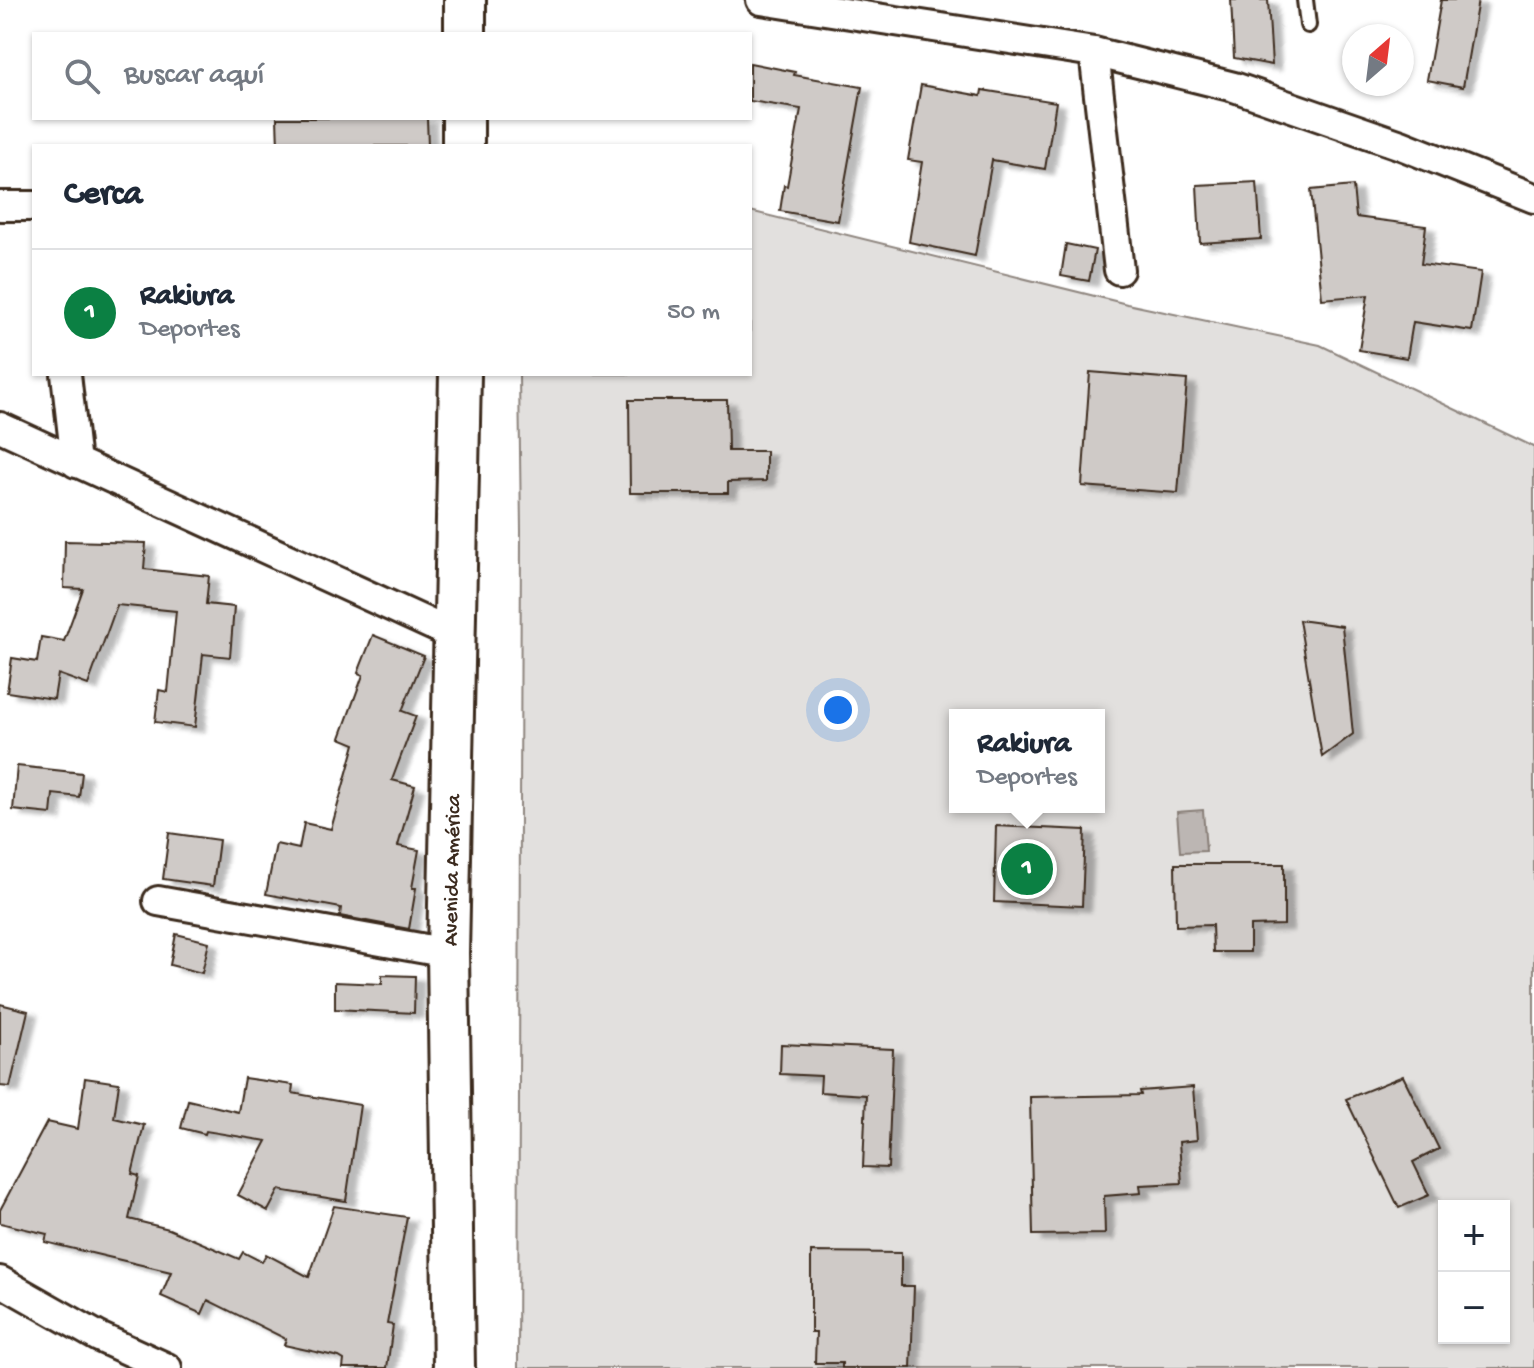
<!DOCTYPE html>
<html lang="es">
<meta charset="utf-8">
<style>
:root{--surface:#fff;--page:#f2f2f3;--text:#1f2937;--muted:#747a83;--line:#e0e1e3;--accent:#0b8043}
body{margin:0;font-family:"Gochi Hand",sans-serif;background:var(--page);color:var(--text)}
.controls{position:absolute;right:24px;bottom:24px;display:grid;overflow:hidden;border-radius:0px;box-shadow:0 2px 6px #0004}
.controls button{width:72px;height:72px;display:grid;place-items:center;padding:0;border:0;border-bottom:2px solid var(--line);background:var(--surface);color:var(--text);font:40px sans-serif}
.compass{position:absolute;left:1342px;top:24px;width:72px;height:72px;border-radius:50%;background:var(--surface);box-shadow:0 2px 6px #0004;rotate:28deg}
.you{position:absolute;left:838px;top:710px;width:28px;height:28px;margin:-20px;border:6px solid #fff;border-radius:50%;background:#1a73e8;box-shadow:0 0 0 12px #1a73e833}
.badge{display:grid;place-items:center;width:52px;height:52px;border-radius:50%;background:var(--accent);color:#fff;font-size:26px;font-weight:700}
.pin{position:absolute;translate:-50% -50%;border:4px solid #fff;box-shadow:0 2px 8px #0006}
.popup{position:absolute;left:949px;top:709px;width:156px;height:104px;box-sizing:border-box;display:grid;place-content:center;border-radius:0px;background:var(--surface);filter:drop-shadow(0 2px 6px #0005);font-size:26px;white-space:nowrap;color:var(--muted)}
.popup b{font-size:30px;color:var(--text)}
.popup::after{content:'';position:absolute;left:50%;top:100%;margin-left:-16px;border:16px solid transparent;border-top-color:var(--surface)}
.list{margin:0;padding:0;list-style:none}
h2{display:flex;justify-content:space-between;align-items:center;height:104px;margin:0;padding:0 32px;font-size:34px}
h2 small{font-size:26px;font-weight:400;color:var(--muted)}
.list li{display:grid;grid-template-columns:52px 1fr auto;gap:24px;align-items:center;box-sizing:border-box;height:128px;padding:0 32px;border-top:2px solid var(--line)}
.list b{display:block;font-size:30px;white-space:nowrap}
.list p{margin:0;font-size:26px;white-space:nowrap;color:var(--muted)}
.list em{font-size:26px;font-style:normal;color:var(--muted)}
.icon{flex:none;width:44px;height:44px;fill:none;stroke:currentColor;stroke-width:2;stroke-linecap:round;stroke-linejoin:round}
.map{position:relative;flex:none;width:1534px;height:1368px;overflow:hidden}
.search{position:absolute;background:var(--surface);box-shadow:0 2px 6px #0004;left:32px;top:32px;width:720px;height:88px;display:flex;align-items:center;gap:20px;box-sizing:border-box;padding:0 28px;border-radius:0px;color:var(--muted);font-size:30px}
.panel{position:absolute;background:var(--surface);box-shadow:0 2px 6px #0004;left:32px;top:144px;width:720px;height:232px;border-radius:0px}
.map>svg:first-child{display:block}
</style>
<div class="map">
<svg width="1534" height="1368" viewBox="0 0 1534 1368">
<defs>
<filter id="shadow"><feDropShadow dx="9" dy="5" stdDeviation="2" flood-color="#0004"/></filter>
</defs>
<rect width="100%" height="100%" fill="#fff"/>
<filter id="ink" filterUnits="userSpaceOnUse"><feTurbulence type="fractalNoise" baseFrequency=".0125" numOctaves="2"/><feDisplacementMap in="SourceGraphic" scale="16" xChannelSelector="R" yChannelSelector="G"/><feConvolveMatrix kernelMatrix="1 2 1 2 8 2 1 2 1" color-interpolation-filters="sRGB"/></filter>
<g filter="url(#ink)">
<!-- green -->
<path fill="#e2e0de" stroke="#8e857e" stroke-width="2" fill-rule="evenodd" d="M750 211 1127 304 1320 345 1534 447V1368H518L521 531 519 374H750ZM955 715H1099V807H955ZM1444 1206H1504V1338H1444Z"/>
<!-- water -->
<path fill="#bcb6b3" stroke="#887e77" stroke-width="2" d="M1203 810 1206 851 1180 852 1177 812Z"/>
<!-- building -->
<g fill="#cfcac7" stroke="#3b2a1e" stroke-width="2" filter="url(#shadow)">
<path d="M1231 0H1268L1272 65 1234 58Z"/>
<path d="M1441 0H1478L1463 87 1427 80Z"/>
<path d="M750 63 795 72 794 75 862 87 838 221 780 211 784 185 787 186 801 109 750 101Z"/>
<path d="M921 85 981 96 982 90 1056 102 1045 169 992 160 975 256 909 242 922 162 908 160Z"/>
<path d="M277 118H427L428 146H278Z"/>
<path d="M1257 182 1261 239 1200 243 1197 185Z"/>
<path d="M1353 186 1356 217 1426 226 1421 264 1481 272 1472 331 1413 322 1407 358 1359 350 1368 295 1322 299 1311 190Z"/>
<path d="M1066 244 1095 250 1089 281 1061 276Z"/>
<path d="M1090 372 1187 380 1178 493 1082 486Z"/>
<path d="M629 400H727L728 451H766V481L728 482V493H630Z"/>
<path d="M65 541 146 543 144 569 209 576 206 604 234 607 230 657 203 654 195 727 155 722 159 690 168 692 176 611 117 605 88 685 58 674 54 699 7 692 12 658 37 662 41 637 64 641 83 589 64 588Z"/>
<path d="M1299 620 1342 626 1353 734 1322 757Z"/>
<path d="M373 635 424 656 402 711 416 716 392 780 415 786 398 846 419 850 412 888H416L409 929 340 916 341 908 266 894 276 844 299 849 304 823 331 829 355 744 340 738 363 675 358 673Z"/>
<path d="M17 766 82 773 79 797 53 794 51 814 13 810Z"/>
<path d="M996 826 1085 830 1082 906 994 902Z"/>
<path d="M169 833 219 840 213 886 163 879Z"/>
<path d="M1175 864H1284V925L1250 926V952H1213L1212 925 1176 926Z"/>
<path d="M176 934 209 942 202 973 170 965Z"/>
<path d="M382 975 415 976 414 1013 335 1009V982L382 984Z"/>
<path d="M0 1004 28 1011 10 1087 0 1086Z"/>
<path d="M781 1044 893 1049 888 1168 863 1167 866 1095 820 1092 821 1076 780 1074Z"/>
<path d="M1403 1076 1439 1149 1413 1162 1429 1195 1399 1208 1346 1099Z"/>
<path d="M85 1078 119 1083 114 1118 144 1125 132 1174 139 1176 129 1219 169 1229 239 1259 243 1252 262 1262 266 1254 309 1277 334 1206 407 1217 387 1324 393 1325 387 1368H343L344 1360 339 1357 284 1345 286 1339 208 1300 202 1314 161 1296 171 1272 45 1242 47 1234 0 1223V1210L47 1122 78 1129Z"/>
<path d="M244 1078 293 1085 292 1093 360 1105 346 1201 279 1190 268 1211 238 1195 267 1141 206 1131 205 1134 181 1128 188 1100 238 1112Z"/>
<path d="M1193 1087 1197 1140 1179 1142 1182 1183 1140 1185 1141 1193 1104 1196 1105 1234 1033 1235 1030 1097 1141 1095 1140 1091Z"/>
<path d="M811 1252 901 1253V1286H914L911 1368H842V1363H815L816 1332H811Z"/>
</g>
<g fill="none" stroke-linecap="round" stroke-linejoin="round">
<!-- service casing -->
<g stroke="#3b2a1e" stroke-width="20">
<path id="service" d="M1305 0 1308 25"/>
</g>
<!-- minor casing -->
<g stroke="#3b2a1e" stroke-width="34">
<g id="minor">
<path d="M761 0 1094 52 1234 87 1401 145 1534 198"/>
<path d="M1094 52 1119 270"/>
<path d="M0 206H34"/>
<path d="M66 374 76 463"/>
<path d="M0 427 456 636"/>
<path d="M158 901 448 953"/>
<path d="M0 1281 99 1337 167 1368"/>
</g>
</g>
<!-- secondary casing -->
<g stroke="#3b2a1e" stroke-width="46">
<g id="secondary">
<path d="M465 34V0"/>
<path d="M463 146V118"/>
<path id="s1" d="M454 1368 448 953 460 374"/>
</g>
</g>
<!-- service -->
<use href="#service" stroke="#fff" stroke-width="14"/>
<!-- minor -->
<use href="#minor" stroke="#fff" stroke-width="28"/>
<!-- secondary -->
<use href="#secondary" stroke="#fff" stroke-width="40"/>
</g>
</g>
<g text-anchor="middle" stroke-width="7" stroke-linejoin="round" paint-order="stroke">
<!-- street labels -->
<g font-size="22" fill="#3b2a1e" stroke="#fff">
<text dy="8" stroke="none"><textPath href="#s1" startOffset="498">Avenida América</textPath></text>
</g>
</g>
</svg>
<div class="controls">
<button>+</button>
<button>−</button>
</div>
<svg class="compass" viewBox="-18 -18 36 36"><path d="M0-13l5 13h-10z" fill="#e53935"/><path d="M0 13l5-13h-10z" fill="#747a83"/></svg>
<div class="you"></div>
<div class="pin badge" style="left:1027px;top:869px">1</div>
<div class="popup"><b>Rakiura</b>Deportes</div>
<div class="search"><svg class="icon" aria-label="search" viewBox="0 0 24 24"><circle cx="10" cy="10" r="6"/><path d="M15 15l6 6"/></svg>Buscar aquí</div>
<section class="panel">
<h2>Cerca<small></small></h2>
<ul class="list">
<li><span class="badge">1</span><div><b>Rakiura</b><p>Deportes</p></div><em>50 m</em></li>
</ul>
</section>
</div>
